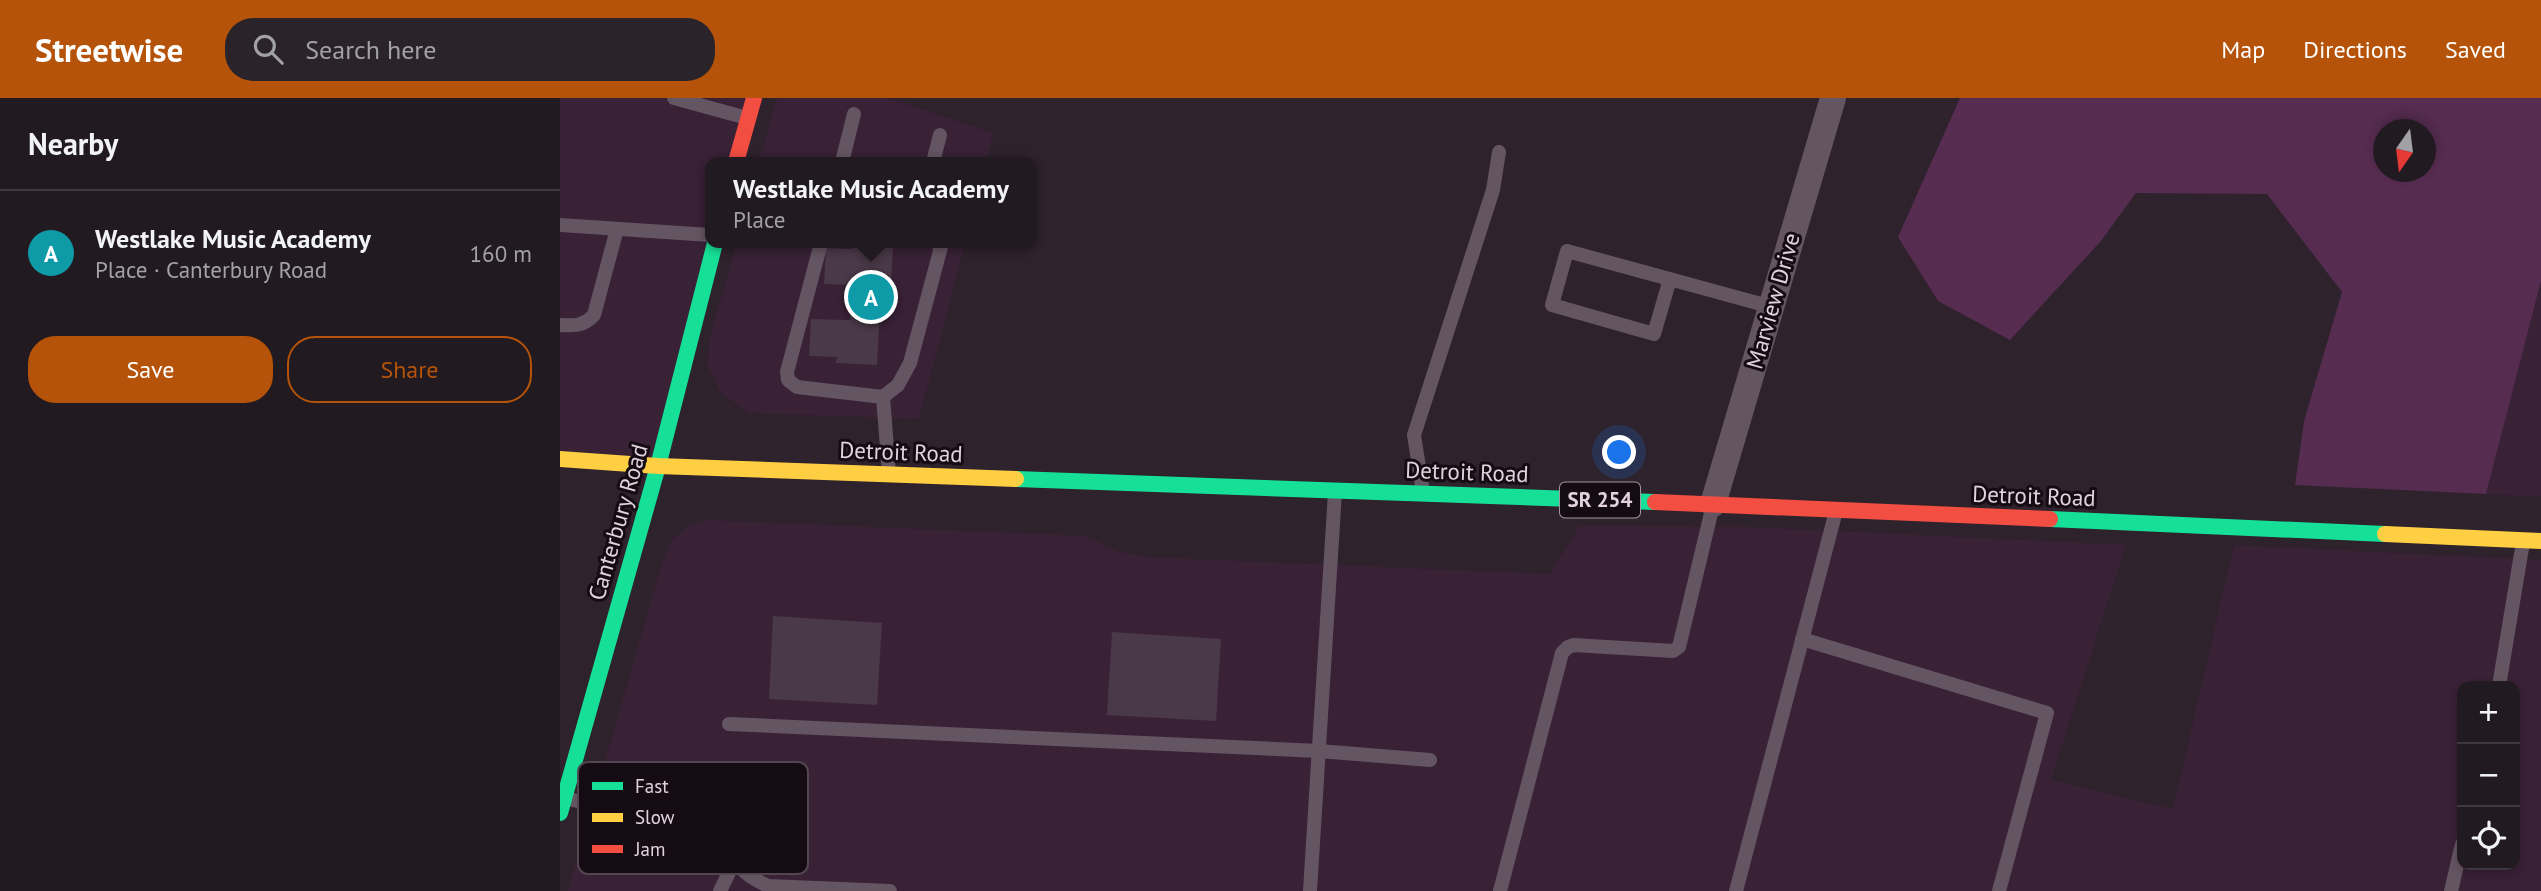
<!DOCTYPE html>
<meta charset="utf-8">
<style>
:root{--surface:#221a21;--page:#2a232a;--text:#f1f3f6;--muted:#a2a1a5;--line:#3f383f;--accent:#b45309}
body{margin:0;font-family:"PT Sans",sans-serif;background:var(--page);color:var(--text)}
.controls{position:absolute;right:21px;bottom:21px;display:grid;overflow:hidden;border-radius:14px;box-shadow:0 4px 10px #0003}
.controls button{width:63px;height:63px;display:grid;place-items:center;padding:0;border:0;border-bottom:2px solid var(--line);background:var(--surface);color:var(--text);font:35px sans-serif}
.compass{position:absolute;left:1813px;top:21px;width:63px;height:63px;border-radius:50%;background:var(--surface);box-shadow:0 4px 10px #0003;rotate:194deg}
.you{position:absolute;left:1060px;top:355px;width:24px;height:24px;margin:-18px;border:5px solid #fff;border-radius:50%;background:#1a73e8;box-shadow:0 0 0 10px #1a73e833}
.badge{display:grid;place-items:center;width:46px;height:46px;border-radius:50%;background:var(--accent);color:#fff;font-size:23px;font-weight:700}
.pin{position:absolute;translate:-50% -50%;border:4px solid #fff;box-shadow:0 2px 7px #0006}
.popup{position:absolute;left:145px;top:59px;width:332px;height:91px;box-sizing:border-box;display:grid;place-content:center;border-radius:14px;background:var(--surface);filter:drop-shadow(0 2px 5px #0005);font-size:23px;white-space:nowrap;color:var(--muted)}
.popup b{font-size:26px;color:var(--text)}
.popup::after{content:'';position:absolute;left:50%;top:100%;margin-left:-14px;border:14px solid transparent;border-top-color:var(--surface)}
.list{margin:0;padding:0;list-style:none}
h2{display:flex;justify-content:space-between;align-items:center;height:91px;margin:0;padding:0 28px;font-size:30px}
h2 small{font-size:23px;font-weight:400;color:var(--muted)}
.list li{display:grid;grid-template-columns:46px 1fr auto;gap:21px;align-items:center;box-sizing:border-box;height:126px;padding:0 28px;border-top:2px solid var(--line)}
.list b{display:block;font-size:26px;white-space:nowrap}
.list p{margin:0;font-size:23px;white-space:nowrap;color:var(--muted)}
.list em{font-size:23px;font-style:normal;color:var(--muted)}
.actions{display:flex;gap:14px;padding:21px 28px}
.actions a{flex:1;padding:16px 0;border:2px solid var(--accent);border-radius:28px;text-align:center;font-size:24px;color:var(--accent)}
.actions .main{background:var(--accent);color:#fff}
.icon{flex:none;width:38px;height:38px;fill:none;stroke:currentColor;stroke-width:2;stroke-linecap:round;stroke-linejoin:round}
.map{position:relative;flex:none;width:1981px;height:793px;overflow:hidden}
header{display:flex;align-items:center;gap:42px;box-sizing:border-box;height:98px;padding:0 35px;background:var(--accent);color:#fff}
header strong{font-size:33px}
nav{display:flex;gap:38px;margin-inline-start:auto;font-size:24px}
.search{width:490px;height:63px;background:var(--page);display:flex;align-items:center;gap:18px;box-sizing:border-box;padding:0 24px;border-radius:28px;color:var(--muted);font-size:26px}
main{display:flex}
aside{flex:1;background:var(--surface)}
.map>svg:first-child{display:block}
</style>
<header>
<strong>Streetwise</strong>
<div class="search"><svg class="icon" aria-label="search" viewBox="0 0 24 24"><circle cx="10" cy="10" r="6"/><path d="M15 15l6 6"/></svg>Search here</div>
<nav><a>Map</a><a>Directions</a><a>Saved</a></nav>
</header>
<main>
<aside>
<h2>Nearby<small></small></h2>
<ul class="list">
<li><span class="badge" style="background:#0f9aa8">A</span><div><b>Westlake Music Academy</b><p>Place · Canterbury Road</p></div><em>160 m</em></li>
</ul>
<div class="actions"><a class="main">Save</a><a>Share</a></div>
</aside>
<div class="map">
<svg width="1981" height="793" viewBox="0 0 1981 793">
<rect width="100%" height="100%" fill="#2e222c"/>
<!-- built -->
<g fill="#392136" fill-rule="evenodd">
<path d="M0 0H195L177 64H150V145L98 368 0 361Z"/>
<path d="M217 0H328L433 35 426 64H199Z"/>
<path d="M177 145H405L359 321 189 315 160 294 148 268 149 242Z"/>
<path d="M1981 183V399L1926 396Z"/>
<path d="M147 422 526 438 560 454 586 459 990 476 1019 428 1191 429 1566 447 1491 682 1613 711 1674 447 1981 462V793H8L102 465 113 440 129 428ZM1902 588H1955V767H1902Z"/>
</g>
<!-- green -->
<path fill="#562c50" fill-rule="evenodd" d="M1400 0H1981V183L1926 396 1735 387 1744 323 1782 194 1707 96 1576 95 1541 143 1450 242 1378 203 1338 139ZM1824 32H1866V74H1824Z"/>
<!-- building -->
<g fill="#4a3948">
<path d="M293 145H333L330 211H320L317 267 276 265 277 259 249 258 251 221 290 222 292 187 264 186 266 150 293 151Z"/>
<path d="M213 518 322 525 317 607 209 601Z"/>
<path d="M552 534 661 541 656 623 547 617Z"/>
</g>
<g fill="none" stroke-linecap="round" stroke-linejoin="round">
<!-- lane -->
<g stroke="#645562" stroke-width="14">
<path d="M114 0 187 20"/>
<path d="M282 64 294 16"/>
<path d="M373 64 380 37"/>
<path d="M0 127 150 137"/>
<path d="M261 145 227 274 228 282 237 289 323 299 329 375"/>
<path d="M1110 181 1094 236 992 207 1007 153 1212 209"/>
<path d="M0 227C14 228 24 228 34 217L57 131"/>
<path d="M323 299 338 287 350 265 381 149 377 145"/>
<path d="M863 394 854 337 933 92 939 54"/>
<path d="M1242 541 1487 615 1439 793"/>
<path d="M1939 588 1963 444"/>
<path d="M169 626 759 653 870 662"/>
<path d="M5 700 166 739C175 766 181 776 208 788L330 793"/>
<path d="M160 793 174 764"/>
<path d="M750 793 775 394"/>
<path d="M940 793 1002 555 1008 549 1014 547 1113 553 1119 549 1153 407"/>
<path d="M1176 793 1276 413"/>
<path d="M1891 793 1902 746"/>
</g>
<!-- street -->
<path stroke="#645562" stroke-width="26" d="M1153 406 1273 0"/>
<!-- fast -->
<g stroke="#16e098" stroke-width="16">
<path d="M456 381 1095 404"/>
<path d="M1490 421 1825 436"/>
<path d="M0 715 98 368 155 145"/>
</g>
<!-- slow -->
<g stroke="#ffcf43" stroke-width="16">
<path d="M0 361 98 368 456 381"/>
<path d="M1825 436 1981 443"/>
</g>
<!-- jam -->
<g stroke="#f24e42" stroke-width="16">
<path d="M176 64 194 0"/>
<path d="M1095 404 1490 421"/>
</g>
</g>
<g text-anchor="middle" stroke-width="6" stroke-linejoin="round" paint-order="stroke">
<!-- shield labels -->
<rect fill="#150b13" stroke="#a496a1" stroke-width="2" x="1000" y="384.5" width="80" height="35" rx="5"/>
<g font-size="21" font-weight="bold" fill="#e1d2de">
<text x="1040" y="409">SR 254</text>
</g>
<!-- street labels -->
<g font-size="23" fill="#e1d2de" stroke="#150b13">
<text transform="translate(1213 203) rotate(-74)" y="8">Marview Drive</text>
<text transform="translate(341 354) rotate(2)" y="8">Detroit Road</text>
<text transform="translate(907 374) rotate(2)" y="8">Detroit Road</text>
<text transform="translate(1474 398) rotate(2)" y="8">Detroit Road</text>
<text transform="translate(58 424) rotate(-74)" y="8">Canterbury Road</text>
</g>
</g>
<!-- legend -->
<rect x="18" y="664" width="230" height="112" rx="10" fill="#150b13" stroke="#524750" stroke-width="2"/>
<rect x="32" y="684" width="31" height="8" fill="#16e098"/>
<rect x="32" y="715" width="31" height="9" fill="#ffcf43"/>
<rect x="32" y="747" width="31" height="8" fill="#f24e42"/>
<g font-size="19" fill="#e1d2de">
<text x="75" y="695">Fast</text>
<text x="75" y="726">Slow</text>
<text x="75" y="758">Jam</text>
</g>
</svg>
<div class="controls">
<button>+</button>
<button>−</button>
<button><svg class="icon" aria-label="locate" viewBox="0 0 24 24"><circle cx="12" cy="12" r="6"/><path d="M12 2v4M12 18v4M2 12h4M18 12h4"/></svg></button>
</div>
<svg class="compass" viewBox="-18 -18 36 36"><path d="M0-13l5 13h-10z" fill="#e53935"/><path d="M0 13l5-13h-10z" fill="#a2a1a5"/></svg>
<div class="you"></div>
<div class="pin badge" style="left:311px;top:199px;background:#0f9aa8">A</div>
<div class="popup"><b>Westlake Music Academy</b>Place</div>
</div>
</main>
